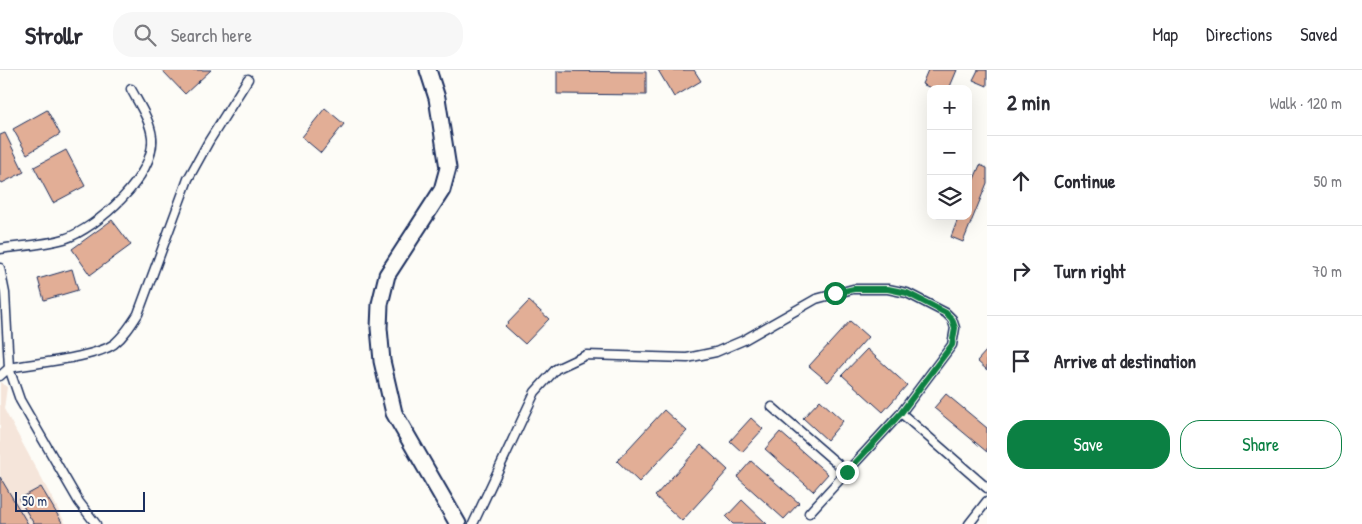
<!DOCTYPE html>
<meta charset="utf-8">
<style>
:root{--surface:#fff;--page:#f7f7f7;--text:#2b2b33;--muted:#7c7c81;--line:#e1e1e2;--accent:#0b8043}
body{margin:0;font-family:"Patrick Hand",sans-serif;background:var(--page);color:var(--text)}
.controls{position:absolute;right:15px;top:15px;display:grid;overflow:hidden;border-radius:10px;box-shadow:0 5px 20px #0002}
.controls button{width:45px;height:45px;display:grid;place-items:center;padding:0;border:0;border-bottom:1px solid var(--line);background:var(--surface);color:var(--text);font:25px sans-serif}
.scale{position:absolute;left:15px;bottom:12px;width:130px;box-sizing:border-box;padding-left:5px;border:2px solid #1b2f5e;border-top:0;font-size:14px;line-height:18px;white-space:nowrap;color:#1b2f5e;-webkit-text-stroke:4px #fdfcf7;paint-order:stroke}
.stop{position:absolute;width:15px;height:15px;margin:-11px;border:4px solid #0b8043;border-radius:50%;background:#fff}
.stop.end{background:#0b8043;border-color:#fff;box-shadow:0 1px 5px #0008}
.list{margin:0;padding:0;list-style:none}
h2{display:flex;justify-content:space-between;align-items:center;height:65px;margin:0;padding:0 20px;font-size:21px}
h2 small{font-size:16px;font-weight:400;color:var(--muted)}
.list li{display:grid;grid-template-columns:32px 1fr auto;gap:15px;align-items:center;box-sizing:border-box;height:90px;padding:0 20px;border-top:1px solid var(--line)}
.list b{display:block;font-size:19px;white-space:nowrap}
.list em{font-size:16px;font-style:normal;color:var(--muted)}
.actions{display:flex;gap:10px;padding:15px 20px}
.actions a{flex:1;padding:11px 0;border:1px solid var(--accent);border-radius:20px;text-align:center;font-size:18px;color:var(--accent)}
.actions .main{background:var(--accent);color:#fff}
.icon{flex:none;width:28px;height:28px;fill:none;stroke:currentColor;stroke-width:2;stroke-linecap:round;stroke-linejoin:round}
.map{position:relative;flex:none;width:987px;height:454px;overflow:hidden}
header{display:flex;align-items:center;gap:30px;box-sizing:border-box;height:70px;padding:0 25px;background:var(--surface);border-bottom:1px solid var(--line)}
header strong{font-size:24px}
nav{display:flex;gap:28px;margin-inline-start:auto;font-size:18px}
.search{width:350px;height:45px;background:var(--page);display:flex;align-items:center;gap:12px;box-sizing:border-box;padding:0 18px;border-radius:20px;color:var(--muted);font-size:19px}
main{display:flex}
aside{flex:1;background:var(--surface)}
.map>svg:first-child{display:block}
</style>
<header>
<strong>Strollr</strong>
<div class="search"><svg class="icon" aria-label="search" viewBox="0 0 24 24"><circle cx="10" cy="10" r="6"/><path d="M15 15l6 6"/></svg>Search here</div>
<nav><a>Map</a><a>Directions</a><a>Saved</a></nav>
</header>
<main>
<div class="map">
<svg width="987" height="454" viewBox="0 0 987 454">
<rect width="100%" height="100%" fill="#fdfcf7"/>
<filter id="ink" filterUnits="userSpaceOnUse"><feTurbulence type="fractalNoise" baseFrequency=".02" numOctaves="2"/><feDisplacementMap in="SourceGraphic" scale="10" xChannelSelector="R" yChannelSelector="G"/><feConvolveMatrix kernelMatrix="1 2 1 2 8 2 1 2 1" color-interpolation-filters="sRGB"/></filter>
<g filter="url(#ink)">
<!-- built -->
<path fill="#f5e5da" d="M0 312 7 317 4 339 66 454H0Z"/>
<!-- building -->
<g fill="#e2ae96" stroke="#1b2f5e">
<path d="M162 0H211L185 24Z"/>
<path d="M658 0H694L701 11 674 27Z"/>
<path d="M928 0H957L949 19H933L922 14Z"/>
<path d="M978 0H987V16L973 10Z"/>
<path d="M557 1 646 2V25L557 24Z"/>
<path d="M325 38 344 54 321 83 302 67Z"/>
<path d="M47 40 60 64 27 84 13 59Z"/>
<path d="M5 63 24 102 2 113 0 110V65Z"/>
<path d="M66 80 85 116 53 133 34 97Z"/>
<path d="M980 95 987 98V113L963 172 951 167 959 146H968V123Z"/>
<path d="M112 150 131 175 90 205 72 179Z"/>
<path d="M72 199 78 220 44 230 38 209Z"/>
<path d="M529 231 549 249 525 274 505 256Z"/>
<path d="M850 251 868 267 828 312 809 296Z"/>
<path d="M867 279 907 315 883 342 842 305Z"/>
<path d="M987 280V300L977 291Z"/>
<path d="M946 324 987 358V382L934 338Z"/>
<path d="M820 330 843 351 827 370 803 348Z"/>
<path d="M664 340 687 361 639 412 617 391Z"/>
<path d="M751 348 763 359 742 382 730 371Z"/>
<path d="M780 362 828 404 813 421 765 379Z"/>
<path d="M701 375 728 400 682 451 655 426Z"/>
<path d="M751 391 799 433 784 449 737 407Z"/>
<path d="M0 407 28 454H0Z"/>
<path d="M41 417 63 454H34L19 429Z"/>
<path d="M742 430 767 454H733L726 447Z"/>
</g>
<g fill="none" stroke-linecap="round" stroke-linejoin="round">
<!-- lane casing -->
<g stroke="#1b2f5e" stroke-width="11">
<g id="lane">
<path d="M0 179C20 176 44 175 64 169 97 158 156 106 152 67 150 50 139 34 131 19"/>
<path d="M0 198 5 223 9 298 20 330 79 432 96 454"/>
<path d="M0 306 9 298C34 293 94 288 114 274 124 266 131 255 138 244L188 109 209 71 248 9"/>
<path d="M772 337 847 402"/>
<path d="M901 343 987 418"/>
<path d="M473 454 535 322 556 299 586 285 687 288 716 282 744 270 816 229 853 219H888L907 223 946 243 952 249 955 258 952 275 901 343 809 443"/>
<path d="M969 454 987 431"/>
</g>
</g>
<!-- street casing -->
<g stroke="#1b2f5e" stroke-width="19">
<path id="street" d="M428 0 437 28 448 98 442 120 387 205 380 234 379 258 382 291 394 343 458 454"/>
</g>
<!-- lane -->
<use href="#lane" stroke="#fdfcf7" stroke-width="8"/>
<!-- street -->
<use href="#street" stroke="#fdfcf7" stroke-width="15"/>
</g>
</g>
<g fill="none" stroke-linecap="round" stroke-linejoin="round" filter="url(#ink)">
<!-- route -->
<path stroke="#0b8043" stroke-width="6" d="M835 223 854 219H888L907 223 946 243 952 249 955 258 952 275 901 343 847 402"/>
</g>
</svg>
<div class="controls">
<button>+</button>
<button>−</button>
<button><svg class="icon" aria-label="layers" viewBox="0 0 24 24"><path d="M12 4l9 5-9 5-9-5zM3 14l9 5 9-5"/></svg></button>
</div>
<div class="scale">50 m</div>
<div class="stop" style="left:835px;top:223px"></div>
<div class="stop end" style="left:847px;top:402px"></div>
</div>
<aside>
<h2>2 min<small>Walk · 120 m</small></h2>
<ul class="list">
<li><svg class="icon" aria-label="ahead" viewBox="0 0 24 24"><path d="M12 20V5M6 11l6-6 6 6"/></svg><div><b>Continue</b></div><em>50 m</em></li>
<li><svg class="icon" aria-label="right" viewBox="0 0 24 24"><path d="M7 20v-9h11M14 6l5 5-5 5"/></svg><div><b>Turn right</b></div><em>70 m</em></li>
<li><svg class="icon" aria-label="arrive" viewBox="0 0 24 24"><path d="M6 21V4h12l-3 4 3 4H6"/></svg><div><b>Arrive at destination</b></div></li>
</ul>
<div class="actions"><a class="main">Save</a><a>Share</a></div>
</aside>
</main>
